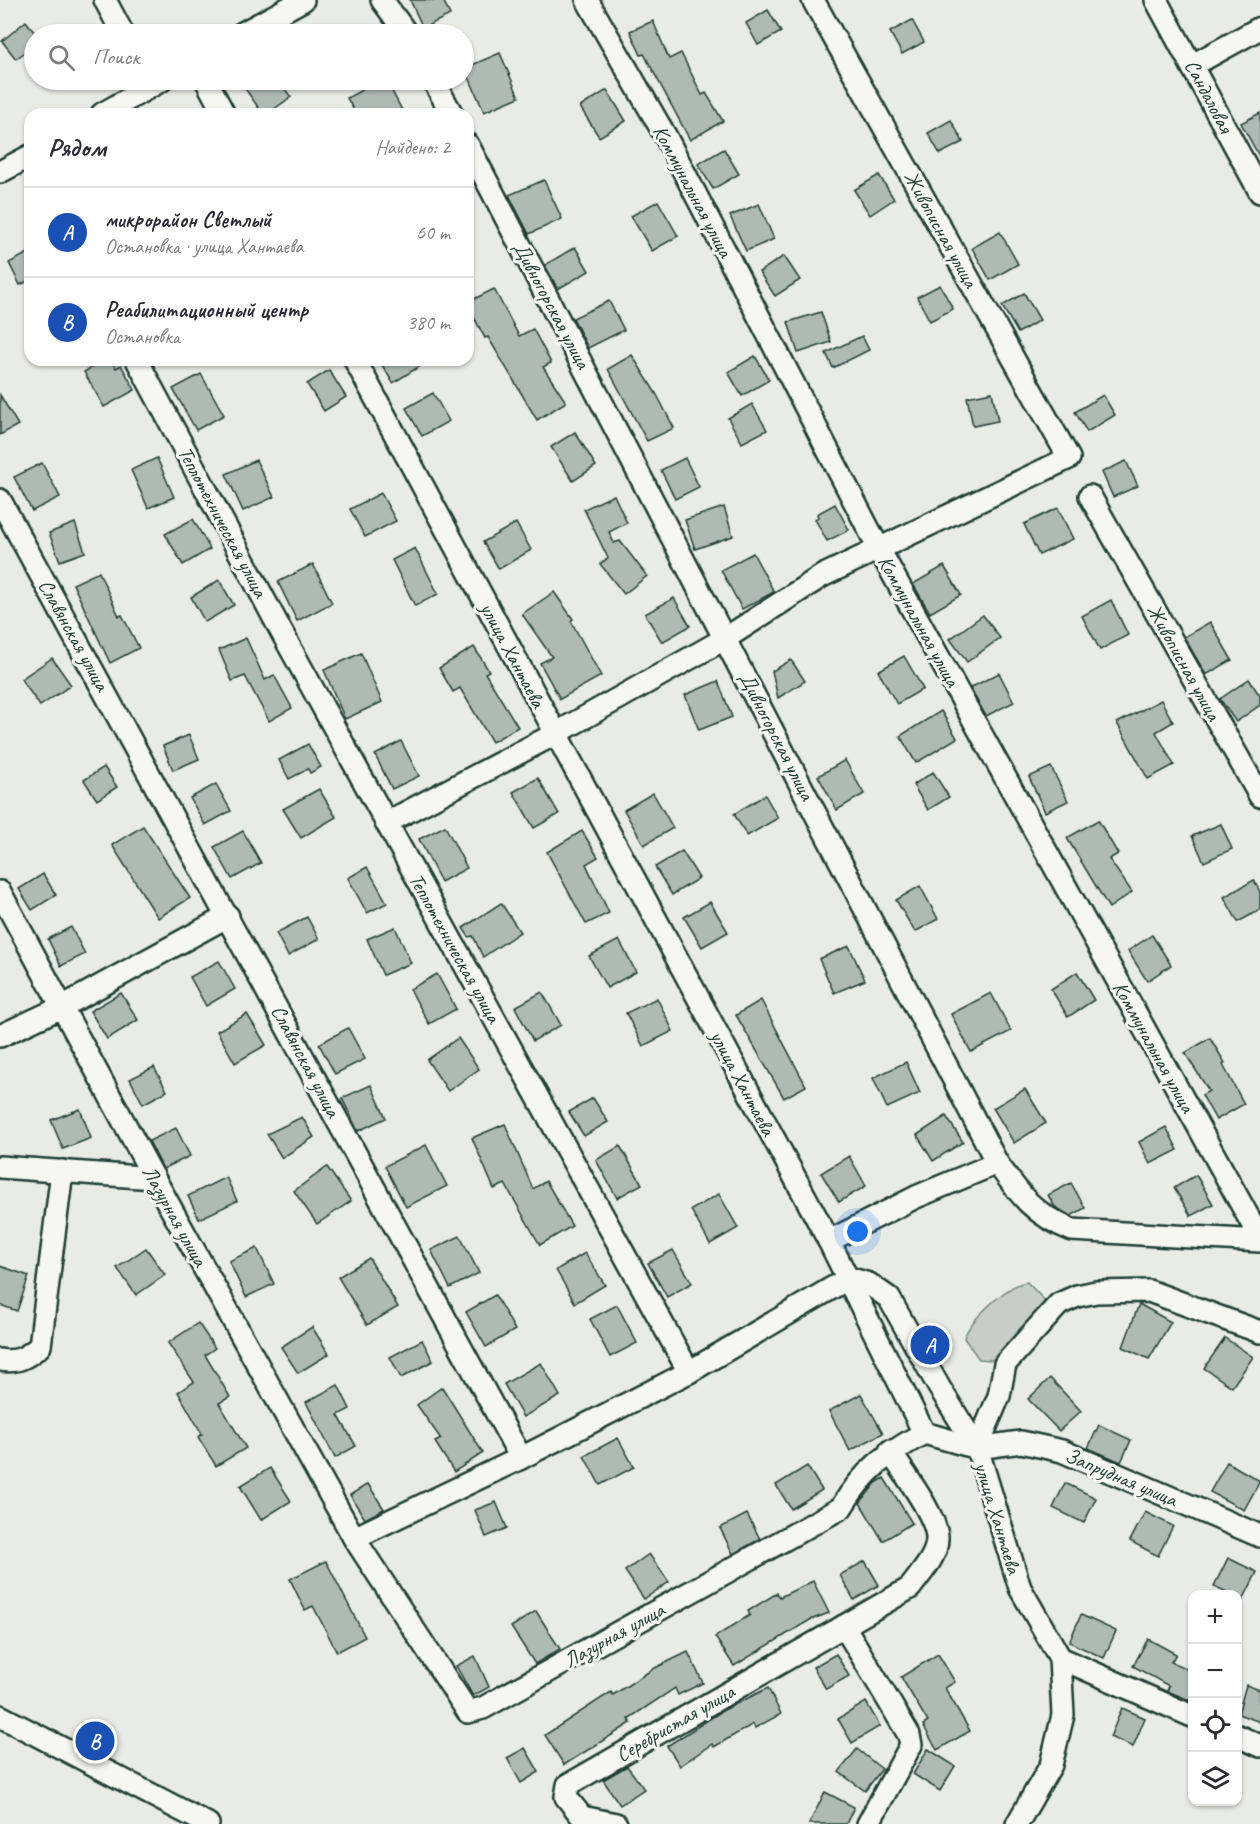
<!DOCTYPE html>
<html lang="ru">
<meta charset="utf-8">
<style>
:root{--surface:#fff;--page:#f2f2f3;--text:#2b2b33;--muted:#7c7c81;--line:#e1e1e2;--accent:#d93025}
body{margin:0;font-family:Caveat,sans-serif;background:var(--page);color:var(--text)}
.controls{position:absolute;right:18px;bottom:18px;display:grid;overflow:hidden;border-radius:12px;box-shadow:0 2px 4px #0004}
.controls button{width:54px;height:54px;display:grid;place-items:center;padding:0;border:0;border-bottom:2px solid var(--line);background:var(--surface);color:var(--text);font:30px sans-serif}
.you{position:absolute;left:858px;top:1232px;width:21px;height:21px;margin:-15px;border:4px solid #fff;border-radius:50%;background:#1a73e8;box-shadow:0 0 0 9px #1a73e833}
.badge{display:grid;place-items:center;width:39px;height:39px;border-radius:50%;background:var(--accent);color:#fff;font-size:20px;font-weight:700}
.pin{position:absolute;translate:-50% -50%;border:3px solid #fff;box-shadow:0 2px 6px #0006}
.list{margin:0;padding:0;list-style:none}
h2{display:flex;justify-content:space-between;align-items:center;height:78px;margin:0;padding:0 24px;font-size:26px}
h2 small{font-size:20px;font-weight:400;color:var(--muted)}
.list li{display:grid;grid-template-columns:39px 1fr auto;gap:18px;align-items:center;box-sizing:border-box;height:90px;padding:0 24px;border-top:2px solid var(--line)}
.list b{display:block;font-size:22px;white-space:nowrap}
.list p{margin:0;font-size:20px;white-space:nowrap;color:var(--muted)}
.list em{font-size:20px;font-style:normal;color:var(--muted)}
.icon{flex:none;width:33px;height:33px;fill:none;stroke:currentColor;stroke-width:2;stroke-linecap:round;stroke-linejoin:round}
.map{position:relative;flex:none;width:1260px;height:1824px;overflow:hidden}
.search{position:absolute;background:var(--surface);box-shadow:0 2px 4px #0004;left:24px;top:24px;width:450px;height:66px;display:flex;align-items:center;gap:15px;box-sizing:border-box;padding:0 21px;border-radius:33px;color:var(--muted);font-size:22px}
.panel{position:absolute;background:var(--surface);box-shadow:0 2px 4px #0004;left:24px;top:108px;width:450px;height:258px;border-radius:18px}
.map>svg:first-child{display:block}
</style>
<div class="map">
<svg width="1260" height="1824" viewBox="0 0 1260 1824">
<rect width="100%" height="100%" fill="#e9ebe7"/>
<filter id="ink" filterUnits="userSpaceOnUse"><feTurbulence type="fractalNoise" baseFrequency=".0167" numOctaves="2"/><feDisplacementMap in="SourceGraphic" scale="12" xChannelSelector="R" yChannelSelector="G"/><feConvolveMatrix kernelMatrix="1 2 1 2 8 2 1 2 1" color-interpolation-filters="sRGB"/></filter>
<g filter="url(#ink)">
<!-- green -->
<path fill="#c7cec9" stroke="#73867e" stroke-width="1.5" d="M1027 1282 1044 1300V1313L992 1360 979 1359 964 1338C970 1320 1008 1284 1027 1282Z"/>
<!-- building -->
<g fill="#b0bab5" stroke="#1f3d34" stroke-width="1.5">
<path d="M410 0H443L450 15 423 28Z"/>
<path d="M768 10 781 32 758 45 746 23Z"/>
<path d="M912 20 924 42 902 54 890 32Z"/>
<path d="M26 21 34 32V45L16 59 2 41Z"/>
<path d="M653 21 669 59 681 53 702 95 706 93 723 121 690 140 644 54 641 55 630 31Z"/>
<path d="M500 53 519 97 484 112 465 68Z"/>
<path d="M239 80H278L291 97 267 114H263Z"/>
<path d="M380 80H386L404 114H356L347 98Z"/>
<path d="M607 90 626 121 599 137 580 107Z"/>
<path d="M1260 113V158L1241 123Z"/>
<path d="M951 120 963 142 940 154 928 133Z"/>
<path d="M724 149 739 174 713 189 698 164Z"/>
<path d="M879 175 894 199 870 215 854 190Z"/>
<path d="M544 180 562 219 529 234 509 195Z"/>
<path d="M658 201 678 236 652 251 631 216Z"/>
<path d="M759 204 774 239 746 251 730 216Z"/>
<path d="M1000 232 1018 264 990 280 972 248Z"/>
<path d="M575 247 589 271 558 289 545 265Z"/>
<path d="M30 252V280L20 285 9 263Z"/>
<path d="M784 256 800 280 775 296 759 272Z"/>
<path d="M940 285 953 309 930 321 917 297Z"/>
<path d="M494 289 519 336 533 329 551 363 543 367 566 402 537 420 488 337 485 338 468 306V302Z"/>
<path d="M1024 293 1040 320 1018 333 1002 306Z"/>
<path d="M609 301 624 330 588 348 573 318Z"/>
<path d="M821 312 831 342 798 353 788 322Z"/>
<path d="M862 336 869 350 833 368 826 353Z"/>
<path d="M632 355 657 395 674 428 647 441 608 369Z"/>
<path d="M755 356 769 380 742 396 728 372Z"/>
<path d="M105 360H111L116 368 121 365 135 390 104 407 84 372Z"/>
<path d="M379 360H430L393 383Z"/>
<path d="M329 370 346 397 324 411 307 384Z"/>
<path d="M201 374 224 415 196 430 173 389Z"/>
<path d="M992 392 998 421 973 426 967 397Z"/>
<path d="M433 393 449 421 422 436 406 408Z"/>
<path d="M0 395 18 425 0 435Z"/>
<path d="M1103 395 1115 415 1087 432 1075 412Z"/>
<path d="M752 404 767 430 742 443 728 418Z"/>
<path d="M575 432 596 466 573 481 551 447Z"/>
<path d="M157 458 174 497 148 508 131 470Z"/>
<path d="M685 458 699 487 675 499 661 470Z"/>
<path d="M256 460 274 497 243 511 226 474Z"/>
<path d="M1126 461 1138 486 1113 497 1102 472Z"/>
<path d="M42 463 60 497 32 511 14 477Z"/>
<path d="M381 493 396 521 365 537 350 509Z"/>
<path d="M614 495 627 523 609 532 614 543 620 541 647 576 624 594 600 564 608 558 584 509Z"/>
<path d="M835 504 849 530 827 541 815 519 818 517 817 514Z"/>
<path d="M724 507 733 536 695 549 685 520Z"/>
<path d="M1058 508 1073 539 1039 555 1024 524Z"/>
<path d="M193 519 210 549 183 565 165 534Z"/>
<path d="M75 523 85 552 60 561 49 533Z"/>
<path d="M516 523 531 550 499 569 483 542Z"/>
<path d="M415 548 438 594 415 606 392 560Z"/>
<path d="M753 553 774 592 742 609 721 570Z"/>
<path d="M313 564 332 603 297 621 278 582Z"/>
<path d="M944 566 961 595 930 613 913 584Z"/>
<path d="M99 572 119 616 122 615 139 648 110 663 73 584Z"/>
<path d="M219 580 234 605 205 622 191 597Z"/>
<path d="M554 592 573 619 571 621 601 676 560 699 540 663 552 657 522 614Z"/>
<path d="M674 598 690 626 662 642 645 614Z"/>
<path d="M1111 600 1128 635 1100 650 1082 616Z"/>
<path d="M983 615 1000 638 967 662 950 639Z"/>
<path d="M1210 622 1232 660 1206 675 1184 637Z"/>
<path d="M246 638 265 680 274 675 292 708 269 721 245 676 232 681 219 650Z"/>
<path d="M474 647 489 671 485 673 518 727 492 742 460 688 453 692 439 668Z"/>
<path d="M361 653 382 702 345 719 324 670Z"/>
<path d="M904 656 923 689 897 704 878 671Z"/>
<path d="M52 658 71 685 40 706 21 679Z"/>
<path d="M791 660 805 681 778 698 772 671Z"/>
<path d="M999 673 1014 702 986 716 970 688Z"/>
<path d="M1249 679 1260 696V705L1236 722 1220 699Z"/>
<path d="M718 681 732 717 699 730 685 695Z"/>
<path d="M1161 700 1173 722 1156 732 1174 765 1148 779 1117 723Z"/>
<path d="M941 711 957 738 916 763 900 736Z"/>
<path d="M189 735 199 759 173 770 163 746Z"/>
<path d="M401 741 419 776 392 789 375 755Z"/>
<path d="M308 744 321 767 310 773 308 769 289 779 279 760Z"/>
<path d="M845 760 864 794 837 810 818 776Z"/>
<path d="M104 767 117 787 97 800 84 780Z"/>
<path d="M1051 767 1068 801 1045 812 1029 777Z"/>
<path d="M933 772 949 797 928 810 913 785Z"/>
<path d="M538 778 559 814 534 828 513 792Z"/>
<path d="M216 784 231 811 205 825 190 798Z"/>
<path d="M319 789 336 817 301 838 283 809Z"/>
<path d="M653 793 673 828 644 845 624 810Z"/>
<path d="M765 795 778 818 747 836 734 814Z"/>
<path d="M1098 820 1118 854 1109 859 1132 892 1109 908 1067 838Z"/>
<path d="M1221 824 1232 849 1204 862 1192 836Z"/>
<path d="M143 826 190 898 158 918 112 845Z"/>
<path d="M445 826 467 868 441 882 419 839Z"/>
<path d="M243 831 261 863 232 879 214 847Z"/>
<path d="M582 831 598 857 586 864 609 913 586 924 547 852Z"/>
<path d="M682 851 699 878 672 895 655 867Z"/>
<path d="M367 867 387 903 367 913 348 878Z"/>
<path d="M43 874 56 895 32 910 19 889Z"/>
<path d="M1254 880 1260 892V910L1238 922 1224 897Z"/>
<path d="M920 886 938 919 915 932 896 900Z"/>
<path d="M710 902 728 932 702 947 684 917Z"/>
<path d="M501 903 520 932 483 957 473 936 469 937 463 928Z"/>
<path d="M307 917 319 939 288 956 276 933Z"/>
<path d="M71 927 85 954 61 966 48 939Z"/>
<path d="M395 927 411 963 383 975 367 939Z"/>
<path d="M1152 935 1171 965 1147 981 1128 951Z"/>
<path d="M619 940 636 972 607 988 589 956Z"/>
<path d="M849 946 865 980 834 993 819 959Z"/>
<path d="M219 961 235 989 206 1006 190 977Z"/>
<path d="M1077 972 1094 1000 1068 1017 1051 989Z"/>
<path d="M437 974 456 1009 429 1024 410 989Z"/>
<path d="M542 992 561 1025 533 1041 515 1007Z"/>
<path d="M121 993 138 1020 107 1039 90 1011Z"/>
<path d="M991 993 1011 1031 971 1052 951 1014Z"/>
<path d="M657 998 673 1031 643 1046 626 1013Z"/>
<path d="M761 1000 806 1086 784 1098 736 1015Z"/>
<path d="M247 1014 266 1045 235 1063 217 1031Z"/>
<path d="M348 1028 365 1059 335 1074 319 1044Z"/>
<path d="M458 1038 479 1069 448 1091 427 1060Z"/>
<path d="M1210 1038 1225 1063 1223 1065 1244 1104 1216 1120 1202 1095 1209 1091 1185 1053Z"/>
<path d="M906 1062 920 1093 887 1108 873 1078Z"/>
<path d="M154 1067 167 1091 143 1104 130 1079Z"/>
<path d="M371 1085 386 1118 358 1131 342 1098Z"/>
<path d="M1025 1089 1046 1123 1014 1143 993 1108Z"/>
<path d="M593 1098 608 1122 584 1136 569 1112Z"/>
<path d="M80 1109 91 1138 63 1149 51 1120Z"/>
<path d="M946 1116 963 1142 933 1161 917 1135Z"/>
<path d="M302 1117 314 1137 282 1158 267 1134Z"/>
<path d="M505 1124 533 1189 546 1181 572 1226 540 1245 505 1184 494 1189 472 1138Z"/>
<path d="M1166 1127 1178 1150 1150 1164 1139 1142Z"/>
<path d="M176 1128 190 1156 163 1169 149 1141Z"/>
<path d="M426 1145 447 1186 406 1207 385 1166Z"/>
<path d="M620 1146 642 1184 617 1198 596 1160Z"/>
<path d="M849 1156 866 1186 839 1202 821 1173Z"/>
<path d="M327 1167 351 1201 317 1224 294 1191Z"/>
<path d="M1196 1175 1213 1204 1191 1216 1174 1188Z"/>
<path d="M226 1177 237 1201 199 1219 188 1196Z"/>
<path d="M1071 1183 1085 1208 1071 1216 1055 1207 1048 1195Z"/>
<path d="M719 1194 738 1228 710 1244 691 1210Z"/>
<path d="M460 1236 479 1273 450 1288 431 1250Z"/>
<path d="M146 1248 165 1275 136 1295 117 1268Z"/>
<path d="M257 1248 274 1284 246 1297 229 1261Z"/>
<path d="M673 1250 692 1283 667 1297 648 1263Z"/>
<path d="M585 1253 605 1285 575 1303 556 1270Z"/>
<path d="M369 1258 398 1307 367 1325 338 1277Z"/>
<path d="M0 1266 29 1276 17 1311 0 1305Z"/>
<path d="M495 1295 515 1330 486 1347 466 1312Z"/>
<path d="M1139 1304 1171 1322 1149 1359 1123 1347Z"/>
<path d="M617 1305 637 1343 610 1357 590 1319Z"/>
<path d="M198 1323 215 1348 205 1355 230 1397 219 1403 246 1448 216 1466 198 1437 202 1434 178 1392 194 1382 168 1343Z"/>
<path d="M312 1327 329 1354 298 1373 281 1347Z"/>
<path d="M1225 1338 1253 1357 1232 1387 1204 1368Z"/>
<path d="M422 1340 433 1361 401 1378 390 1357Z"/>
<path d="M541 1363 560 1396 523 1417 504 1384Z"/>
<path d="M1050 1378 1081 1411 1059 1431 1028 1399Z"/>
<path d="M338 1385 350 1409 338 1415 356 1446 335 1458 306 1402Z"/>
<path d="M442 1387 483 1453 454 1472 435 1442 441 1439 417 1405Z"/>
<path d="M861 1394 883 1433 850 1451 829 1411Z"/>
<path d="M1099 1425 1131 1440 1121 1462 1088 1448Z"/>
<path d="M618 1438 634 1467 600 1485 584 1456Z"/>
<path d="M1227 1462 1260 1481 1244 1510 1210 1492Z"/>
<path d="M807 1466 822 1490 791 1509 776 1485Z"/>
<path d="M270 1468 291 1501 261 1520 240 1486Z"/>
<path d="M884 1478 912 1523 883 1541 860 1503 876 1483Z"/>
<path d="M1065 1483 1096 1498 1084 1523 1053 1508Z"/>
<path d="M368 1484 384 1509 365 1519 350 1495Z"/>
<path d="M496 1502 507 1528 486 1537 475 1510Z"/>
<path d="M1145 1512 1173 1526 1158 1556 1130 1541Z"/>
<path d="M747 1514 760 1539 733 1554 720 1528Z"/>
<path d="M649 1554 669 1582 644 1599 625 1571Z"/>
<path d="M1228 1558 1257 1572 1243 1600 1238 1598V1594H1231L1214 1586Z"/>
<path d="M326 1561 365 1637 337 1652 313 1606 305 1610 290 1579Z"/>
<path d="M865 1561 879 1585 854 1600 840 1575Z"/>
<path d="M813 1581 829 1613 810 1620 734 1666 715 1637 750 1615 748 1611 777 1593 780 1597Z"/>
<path d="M536 1611 560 1649 535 1664 511 1627Z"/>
<path d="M1081 1615 1116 1631 1104 1658 1069 1642Z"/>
<path d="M1148 1639 1176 1654 1171 1662 1192 1671V1701L1167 1691 1169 1686 1133 1666Z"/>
<path d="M688 1652 703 1683 678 1695 675 1688 628 1719 631 1723 564 1765 545 1735 611 1692 613 1695 653 1669Z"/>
<path d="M836 1654 849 1676 826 1689 813 1667Z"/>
<path d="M938 1654 955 1682 945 1688 970 1731 937 1750 923 1725 928 1722 901 1677Z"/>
<path d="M475 1656 489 1687 473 1696 456 1666Z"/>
<path d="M1246 1685 1260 1690V1722L1238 1714Z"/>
<path d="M768 1688 781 1714 755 1728 753 1724 714 1747 712 1744 680 1766 667 1746 722 1711Z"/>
<path d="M866 1702 880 1726 852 1743 838 1719Z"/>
<path d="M1122 1708 1145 1718 1133 1747 1110 1737Z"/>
<path d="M525 1748 539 1772 521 1783 507 1758Z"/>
<path d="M857 1749 882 1769 865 1791 839 1772Z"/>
<path d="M928 1749 955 1766 940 1791 913 1774Z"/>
<path d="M627 1766 644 1789 620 1805 603 1780Z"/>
<path d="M825 1792 854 1807 846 1824H809Z"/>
</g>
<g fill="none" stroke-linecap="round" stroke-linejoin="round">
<!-- minor casing -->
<g stroke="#1f3d34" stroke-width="26">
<g id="minor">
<path d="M105 0 123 34"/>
<path d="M382 0 407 34"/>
<path d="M587 0 666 137 880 551 1260 1238"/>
<path d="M1156 0 1260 192"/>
<path d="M241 34 303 0"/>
<path d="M1193 65 1260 28"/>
<path d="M206 80 224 114"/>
<path d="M433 80 452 114"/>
<path d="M102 114 162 80"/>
<path d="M468 145 997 1163 916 1197 829 1241"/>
<path d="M0 172 30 156"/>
<path d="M137 360 281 631 689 1372 849 1278"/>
<path d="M355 360 829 1241 924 1433 977 1448 1021 1442 1062 1451 1260 1536"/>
<path d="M1090 496 1260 796"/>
<path d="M0 500 521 1458 689 1372"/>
<path d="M386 823 555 734 726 638 822 576 1069 458 813 0"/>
<path d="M0 892 154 1178 354 1538 521 1458"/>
<path d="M0 1036 62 1007 228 916"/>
<path d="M997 1163C1020 1195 1034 1215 1072 1230L1260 1241"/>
<path d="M0 1167 154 1178"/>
<path d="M849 1278 869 1284 889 1298 939 1387 977 1448 1020 1588 1060 1658 1192 1716"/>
<path d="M0 1360C18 1363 27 1357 40 1346L62 1171"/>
<path d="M977 1448 999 1396 1005 1364 1059 1304 1077 1296 1096 1292 1149 1291 1260 1332"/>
<path d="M354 1538 468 1712 483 1708 841 1508C865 1469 885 1455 924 1433"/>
<path d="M844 1626 909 1735 911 1745 868 1824"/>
<path d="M0 1716 208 1824"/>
<path d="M1238 1736 1260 1746"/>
<path d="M616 1824 582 1817 566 1797 568 1785 910 1588C920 1574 937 1557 937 1539 938 1517 902 1471 890 1451"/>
<path d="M1017 1824 1051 1765 1063 1715 1060 1658"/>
</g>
</g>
<!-- minor -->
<use href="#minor" stroke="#f6f6f2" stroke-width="21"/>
</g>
</g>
<g text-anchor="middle" stroke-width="6" stroke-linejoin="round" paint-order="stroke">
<!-- street labels -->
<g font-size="21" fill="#1f3d34" stroke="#f6f6f2">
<text transform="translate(1209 96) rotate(62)" y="7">Сандаловая</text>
<text transform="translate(693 191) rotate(62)" y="7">Коммунальная улица</text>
<text transform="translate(941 229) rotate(61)" y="7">Живописная улица</text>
<text transform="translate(552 305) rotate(62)" y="7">Дивногорская улица</text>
<text transform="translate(223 522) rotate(62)" y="7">Теплотехническая улица</text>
<text transform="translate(919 621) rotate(61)" y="7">Коммунальная улица</text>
<text transform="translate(74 635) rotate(61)" y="7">Славянская улица</text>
<text transform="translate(513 655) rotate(62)" y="7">улица Хантаева</text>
<text transform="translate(1184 662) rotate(61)" y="7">Живописная улица</text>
<text transform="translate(777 736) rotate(63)" y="7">Дивногорская улица</text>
<text transform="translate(455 948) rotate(61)" y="7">Теплотехническая улица</text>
<text transform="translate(1154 1047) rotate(61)" y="7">Коммунальная улица</text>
<text transform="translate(306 1061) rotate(62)" y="7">Славянская улица</text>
<text transform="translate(743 1083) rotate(62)" y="7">улица Хантаева</text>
<text transform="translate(175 1216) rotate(61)" y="7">Лазурная улица</text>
<text transform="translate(1121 1477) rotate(23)" y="7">Запрудная улица</text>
<text transform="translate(998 1518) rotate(73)" y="7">улица Хантаева</text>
<text transform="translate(614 1635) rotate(-29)" y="7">Лазурная улица</text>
<text transform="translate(675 1723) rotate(-30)" y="7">Серебристая улица</text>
</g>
</g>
</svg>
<div class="controls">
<button>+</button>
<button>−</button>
<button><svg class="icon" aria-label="locate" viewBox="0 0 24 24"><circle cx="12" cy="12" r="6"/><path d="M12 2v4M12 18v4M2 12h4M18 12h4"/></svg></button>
<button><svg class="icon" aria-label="layers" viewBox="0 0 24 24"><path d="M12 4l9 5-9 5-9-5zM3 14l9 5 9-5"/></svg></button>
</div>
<div class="you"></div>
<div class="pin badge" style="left:930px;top:1345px;background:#1a4fb4">A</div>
<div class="pin badge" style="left:95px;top:1741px;background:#1a4fb4">B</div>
<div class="search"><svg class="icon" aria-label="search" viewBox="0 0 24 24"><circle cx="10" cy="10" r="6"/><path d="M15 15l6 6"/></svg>Поиск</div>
<section class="panel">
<h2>Рядом<small>Найдено: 2</small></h2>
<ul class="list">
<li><span class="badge" style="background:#1a4fb4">A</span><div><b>микрорайон Светлый</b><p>Остановка · улица Хантаева</p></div><em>60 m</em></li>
<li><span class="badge" style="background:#1a4fb4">B</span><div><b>Реабилитационный центр</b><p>Остановка</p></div><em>380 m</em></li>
</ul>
</section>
</div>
